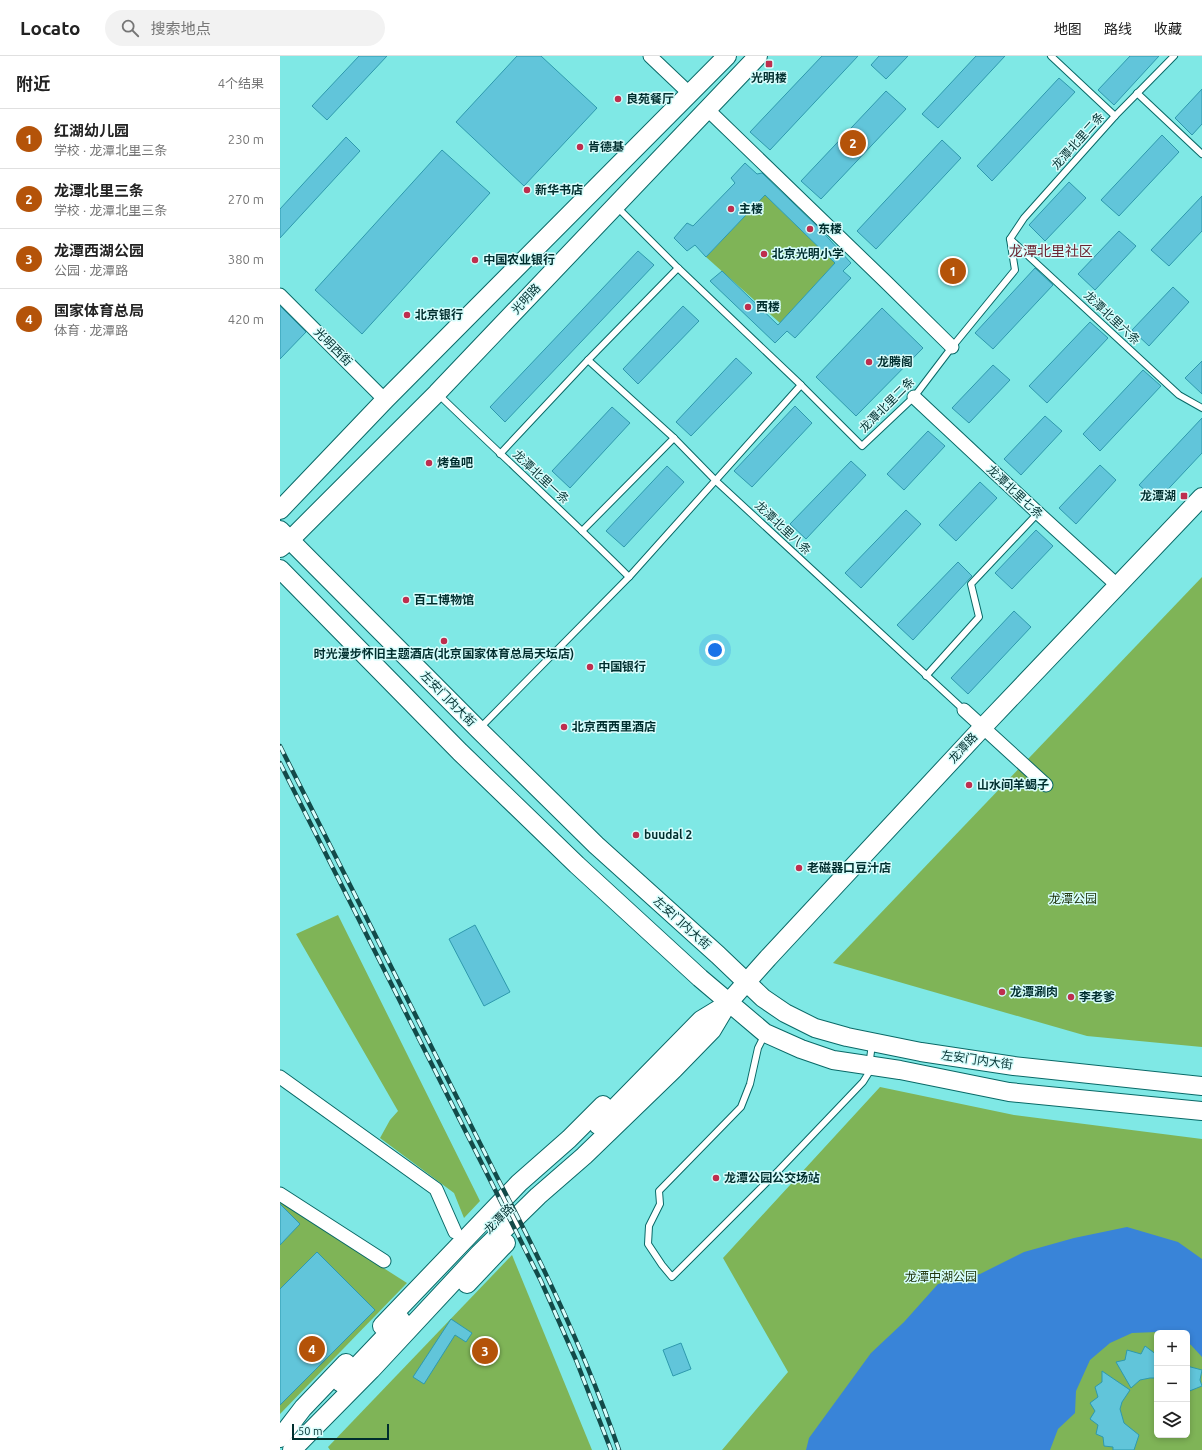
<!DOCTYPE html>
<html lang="zh">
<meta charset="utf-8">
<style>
:root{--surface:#fff;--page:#f2f2f2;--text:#222;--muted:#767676;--line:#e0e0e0;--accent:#b45309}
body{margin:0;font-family:Ubuntu,"Noto Sans SC",sans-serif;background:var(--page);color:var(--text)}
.controls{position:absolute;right:12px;bottom:12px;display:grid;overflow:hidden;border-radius:6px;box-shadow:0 2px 6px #0003}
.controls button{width:36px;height:36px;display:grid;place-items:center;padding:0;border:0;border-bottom:1px solid var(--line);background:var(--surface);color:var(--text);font:20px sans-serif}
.scale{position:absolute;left:12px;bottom:10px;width:97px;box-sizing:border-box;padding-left:4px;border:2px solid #002e2e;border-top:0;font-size:11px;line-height:14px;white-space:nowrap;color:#002e2e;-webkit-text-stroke:3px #d7fdfc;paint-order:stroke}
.you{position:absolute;left:435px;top:594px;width:14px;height:14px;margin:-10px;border:3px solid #fff;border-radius:50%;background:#1a73e8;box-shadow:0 0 0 6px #1a73e833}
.badge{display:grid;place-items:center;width:26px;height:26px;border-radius:50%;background:var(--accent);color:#fff;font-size:13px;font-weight:700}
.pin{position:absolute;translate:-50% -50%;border:2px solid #fff;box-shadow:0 1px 4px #0006}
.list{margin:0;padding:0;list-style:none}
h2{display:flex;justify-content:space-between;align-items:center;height:52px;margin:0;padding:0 16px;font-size:17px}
h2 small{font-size:13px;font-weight:400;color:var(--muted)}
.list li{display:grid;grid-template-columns:26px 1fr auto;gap:12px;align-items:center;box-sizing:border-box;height:60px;padding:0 16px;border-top:1px solid var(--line)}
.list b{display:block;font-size:15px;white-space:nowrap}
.list p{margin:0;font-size:13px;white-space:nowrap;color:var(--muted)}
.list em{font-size:13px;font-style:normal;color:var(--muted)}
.icon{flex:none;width:22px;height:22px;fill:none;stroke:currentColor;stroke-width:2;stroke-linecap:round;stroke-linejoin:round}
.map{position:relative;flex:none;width:922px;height:1394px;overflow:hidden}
header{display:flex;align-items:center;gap:24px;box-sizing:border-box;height:56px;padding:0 20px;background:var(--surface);border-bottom:1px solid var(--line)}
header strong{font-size:19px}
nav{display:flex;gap:22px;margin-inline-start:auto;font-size:14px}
.search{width:280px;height:36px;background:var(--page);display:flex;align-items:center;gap:10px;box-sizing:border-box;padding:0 14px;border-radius:22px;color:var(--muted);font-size:15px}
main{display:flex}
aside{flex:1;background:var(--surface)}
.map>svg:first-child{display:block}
</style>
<header>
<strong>Locato</strong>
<div class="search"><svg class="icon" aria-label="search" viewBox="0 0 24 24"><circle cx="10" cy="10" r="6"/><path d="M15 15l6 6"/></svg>搜索地点</div>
<nav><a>地图</a><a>路线</a><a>收藏</a></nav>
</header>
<main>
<aside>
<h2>附近<small>4个结果</small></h2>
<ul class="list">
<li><span class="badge">1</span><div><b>红湖幼儿园</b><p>学校 · 龙潭北里三条</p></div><em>230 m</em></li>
<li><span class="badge">2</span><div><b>龙潭北里三条</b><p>学校 · 龙潭北里三条</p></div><em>270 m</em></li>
<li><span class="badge">3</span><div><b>龙潭西湖公园</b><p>公园 · 龙潭路</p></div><em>380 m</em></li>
<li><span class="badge">4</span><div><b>国家体育总局</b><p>体育 · 龙潭路</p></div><em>420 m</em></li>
</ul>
</aside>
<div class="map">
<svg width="922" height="1394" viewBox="0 0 922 1394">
<rect width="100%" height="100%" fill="#7fe8e5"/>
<!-- green -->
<g fill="#7fb457" fill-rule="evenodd">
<path d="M485 139 555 207 500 267 426 201Z"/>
<path d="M922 521V991L807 980 553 907Z"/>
<path d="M58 859 200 1145 184 1162 174 1137 100 1082 110 1064 118 1055 16 878Z"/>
<path d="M600 1031 734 1059 922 1083V1394H442L508 1316 443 1202ZM877 1277H907V1379H877Z"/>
<path d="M0 1146 127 1227 0 1358Z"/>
<path d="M232 1199 312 1394H50L48 1391Z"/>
</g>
<!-- water -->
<path fill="#3984d8" d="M847 1171 898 1186 922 1203V1301L911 1289 907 1287V1277L877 1276 852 1277 830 1287 810 1304 796 1335 795 1357 778 1373 770 1394H526L529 1382 591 1297 624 1266 658 1228 700 1218 744 1196 794 1182Z"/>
<!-- building -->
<g fill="#61c5da" stroke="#2e99ad">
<path d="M79 0H107L47 64 32 50Z"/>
<path d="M237 0H261L317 52 244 130 176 66Z"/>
<path d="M542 0H578L490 94 470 76Z"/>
<path d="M599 0H628L606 23 591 9Z"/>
<path d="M696 0H725L658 72 642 58Z"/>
<path d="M850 0H879L834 49 818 34Z"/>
<path d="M779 22 795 36 712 125 697 110Z"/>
<path d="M922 33V68L912 79 895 62Z"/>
<path d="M606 35 626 53 541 143 521 125Z"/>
<path d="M882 79 899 96 839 160 821 144Z"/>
<path d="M66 81 80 95 0 182V153Z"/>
<path d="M662 84 681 102 596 193 577 175Z"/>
<path d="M162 94 210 137 82 278 35 234Z"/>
<path d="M465 107 477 118 482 117 539 172 571 207 563 215 571 222 515 282 507 275 495 287 430 225 442 215 498 269 555 207 485 139 426 201 415 189 407 195 394 182 407 167 413 170 455 127 451 122Z"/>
<path d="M789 126 806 142 765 185 749 169Z"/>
<path d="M922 140V175L889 210 871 194Z"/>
<path d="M839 175 856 190 815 234 798 218Z"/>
<path d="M358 195 374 209 225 366 210 351Z"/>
<path d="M755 212 773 229 713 293 695 277Z"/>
<path d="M893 231 909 246 869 290 852 274Z"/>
<path d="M0 250 26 276 0 303Z"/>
<path d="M403 250 419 265 358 328 343 313Z"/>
<path d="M602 252 643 292 576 360 536 321Z"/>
<path d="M810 266 828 282 767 347 749 330Z"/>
<path d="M456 302 472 317 411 380 396 366Z"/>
<path d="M922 305V338L905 322Z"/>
<path d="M713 309 730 324 689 367 672 352Z"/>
<path d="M863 314 881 330 820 395 803 378Z"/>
<path d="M515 350 532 367 472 431 454 415Z"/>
<path d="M332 351 350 367 290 432 272 415Z"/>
<path d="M765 360 782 375 741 419 724 403Z"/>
<path d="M922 362V397L877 445 859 429Z"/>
<path d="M648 375 665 390 624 434 607 418Z"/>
<path d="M571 405 586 419 526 483 510 468Z"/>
<path d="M820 409 836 424 796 468 779 452Z"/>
<path d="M387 410 404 426 344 491 326 475Z"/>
<path d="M700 426 717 442 676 485 659 469Z"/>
<path d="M626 454 641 468 581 532 565 517Z"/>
<path d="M756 474 773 490 732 533 715 517Z"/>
<path d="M678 506 692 520 633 584 617 569Z"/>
<path d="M734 555 751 571 688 638 671 622Z"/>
<path d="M195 869 230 936 204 950 169 883Z"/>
<path d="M0 1148 20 1168 0 1189Z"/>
<path d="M37 1196 95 1254 0 1349V1233Z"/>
<path d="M171 1263 192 1277 186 1286 175 1279 144 1328 133 1321Z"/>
<path d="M401 1287 411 1313 393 1320 383 1294Z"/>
<path d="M865 1290 877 1299V1322H870L860 1324 851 1332 836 1306 845 1304 847 1294 861 1298Z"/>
<path d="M907 1310 922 1314 920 1324 922 1330 907 1336Z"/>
<path d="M822 1315 850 1334 842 1346 840 1353 844 1367 859 1379 854 1394H833V1391L824 1390 823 1381 816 1378 818 1369 810 1363 815 1355 810 1347 818 1341 815 1331 822 1326Z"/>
</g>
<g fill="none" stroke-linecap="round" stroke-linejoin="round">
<!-- lane casing -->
<g stroke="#096967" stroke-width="8">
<g id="lane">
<path d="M771 0 835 60"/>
<path d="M857 37 922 98"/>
<path d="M336 150 398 212 521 329 582 390 634 341 672 291 735 214 730 183 744 162 835 60 894 0"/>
<path d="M730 183 899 339 922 352"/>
<path d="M308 304 394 382 436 425 684 654"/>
<path d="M158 338C222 400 287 459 349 521"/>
<path d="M220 398 308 304 398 212"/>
<path d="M302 475 394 382"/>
<path d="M646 620 699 561 691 528 758 457"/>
<path d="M200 672 349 521 521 329"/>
<path d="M485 978 478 992 470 1028 461 1051 379 1135 380 1148 369 1170 368 1188 382 1209 392 1221 499 1114 583 1026 588 1018 592 988"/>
</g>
</g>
<!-- street casing -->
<g stroke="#096967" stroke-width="15">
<g id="street">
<path d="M370 0 410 38"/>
<path d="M427 53 607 227 672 291"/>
<path d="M0 239 105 344"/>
<path d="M634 341 758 457 838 530"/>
<path d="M684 654 766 729"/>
<path d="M0 1021 156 1133 175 1176"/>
<path d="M0 1138 104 1205"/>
</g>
</g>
<!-- secondary casing -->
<g stroke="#096967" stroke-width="20">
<g id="secondary">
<path d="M0 454 105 344 447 0"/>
<path d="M0 474 199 674 316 789 438 899 483 942 505 957 535 972 567 981 641 996 734 1010 922 1030"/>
<path d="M0 492 11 483 157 337 478 0"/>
<path d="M0 513 180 696 297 809 420 922 485 977 521 993 553 1004 620 1014 729 1036 922 1055"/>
<path d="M318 1069 421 964 444 950"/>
<path d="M187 1228 226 1187"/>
<path d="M102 1270 239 1127 289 1083 323 1049"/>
<path d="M61 1327 121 1264"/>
<path d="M0 1382 23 1352 66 1307"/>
<path d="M12 1394 91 1314 199 1198 258 1140 304 1100 394 1013 432 974 448 947 488 902 703 671 922 441"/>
</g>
</g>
<!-- lane -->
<use href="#lane" stroke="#fff" stroke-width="6"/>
<!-- street -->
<use href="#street" stroke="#fff" stroke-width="13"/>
<!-- secondary -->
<use href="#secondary" stroke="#fff" stroke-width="18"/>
<!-- rail casing -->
<g stroke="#134a49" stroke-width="4.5">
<g id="rail">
<path d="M0 690 219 1125C265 1212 307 1301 339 1394"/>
<path d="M0 707 261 1225 296 1304 331 1394"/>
</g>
</g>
<!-- rail -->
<use href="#rail" stroke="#d7fdfc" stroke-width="3" stroke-dasharray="9" stroke-linecap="butt"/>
</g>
<!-- markers -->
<g fill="#be2e4e" stroke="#d7fdfc" stroke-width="1.5">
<rect x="485" y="4" width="8" height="8" rx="2"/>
<circle cx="338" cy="43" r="4"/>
<circle cx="300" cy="91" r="4"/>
<circle cx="247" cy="134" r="4"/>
<circle cx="451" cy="153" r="4"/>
<circle cx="530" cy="173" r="4"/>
<circle cx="484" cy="198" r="4"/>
<circle cx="195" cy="204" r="4"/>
<circle cx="468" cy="251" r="4"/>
<circle cx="127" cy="259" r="4"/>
<circle cx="589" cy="306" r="4"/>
<circle cx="149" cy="407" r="4"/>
<rect x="900" y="436" width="8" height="8" rx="2"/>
<circle cx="126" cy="544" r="4"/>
<circle cx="164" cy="585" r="4"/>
<circle cx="310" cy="611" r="4"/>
<circle cx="284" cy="671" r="4"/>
<circle cx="689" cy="729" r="4"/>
<circle cx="356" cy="779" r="4"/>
<circle cx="519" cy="812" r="4"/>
<circle cx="722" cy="936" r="4"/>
<circle cx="791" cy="941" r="4"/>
<circle cx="436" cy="1122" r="4"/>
</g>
<g text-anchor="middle" stroke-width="3" stroke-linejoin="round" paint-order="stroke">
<!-- poi labels -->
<g font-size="12" font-weight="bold" fill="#002e2e" stroke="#d7fdfc" text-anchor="start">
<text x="489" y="26" text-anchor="middle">光明楼</text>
<text x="346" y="47">良苑餐厅</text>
<text x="308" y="95">肯德基</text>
<text x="255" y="138">新华书店</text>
<text x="459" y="157">主楼</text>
<text x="538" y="177">东楼</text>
<text x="492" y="202">北京光明小学</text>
<text x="203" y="208">中国农业银行</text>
<text x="476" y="255">西楼</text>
<text x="135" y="263">北京银行</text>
<text x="597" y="310">龙腾阁</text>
<text x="157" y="411">烤鱼吧</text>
<text x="896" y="444" text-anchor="end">龙潭湖</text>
<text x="134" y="548">百工博物馆</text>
<text x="164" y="602" text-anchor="middle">时光漫步怀旧主题酒店(北京国家体育总局天坛店)</text>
<text x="318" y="615">中国银行</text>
<text x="292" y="675">北京西西里酒店</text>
<text x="697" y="733">山水间羊蝎子</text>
<text x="364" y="783">buudal 2</text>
<text x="527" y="816">老磁器口豆汁店</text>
<text x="730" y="940">龙潭涮肉</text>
<text x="799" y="945">李老爹</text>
<text x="444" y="1126">龙潭公园公交场站</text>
</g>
<!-- street labels -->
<g font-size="12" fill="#002e2e" stroke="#d7fdfc">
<text transform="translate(798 85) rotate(-48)" y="4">龙潭北里二条</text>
<text transform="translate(246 243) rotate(-47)" y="4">光明路</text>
<text transform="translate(832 262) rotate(43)" y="4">龙潭北里六条</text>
<text transform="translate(53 291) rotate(45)" y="4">光明西街</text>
<text transform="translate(607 349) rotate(-45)" y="4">龙潭北里二条</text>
<text transform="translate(261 421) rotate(43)" y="4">龙潭北里一条</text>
<text transform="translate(735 436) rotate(43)" y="4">龙潭北里七条</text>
<text transform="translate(503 472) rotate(43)" y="4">龙潭北里八条</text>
<text transform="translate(168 643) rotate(45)" y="4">左安门内大街</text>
<text transform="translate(683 692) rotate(-47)" y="4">龙潭路</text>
<text transform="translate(402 867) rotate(42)" y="4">左安门内大街</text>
<text transform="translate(697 1004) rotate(8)" y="4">左安门内大街</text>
<text transform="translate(219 1163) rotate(-45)" y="4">龙潭路</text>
</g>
<!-- park labels -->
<g font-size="12" fill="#21370e" stroke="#d7fdfc">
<text x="793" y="847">龙潭公园</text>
<text x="661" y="1225">龙潭中湖公园</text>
</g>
<!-- quarter labels -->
<g font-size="14" fill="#6c2632" stroke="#d7fdfc">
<text x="771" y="200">龙潭北里社区</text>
</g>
</g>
</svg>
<div class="controls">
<button>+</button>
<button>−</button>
<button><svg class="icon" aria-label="layers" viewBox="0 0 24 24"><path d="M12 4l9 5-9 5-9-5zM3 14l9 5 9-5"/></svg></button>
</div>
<div class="scale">50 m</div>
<div class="you"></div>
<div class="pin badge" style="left:673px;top:215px">1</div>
<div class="pin badge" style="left:573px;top:87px">2</div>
<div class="pin badge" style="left:205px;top:1295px">3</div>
<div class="pin badge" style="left:32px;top:1293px">4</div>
</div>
</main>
